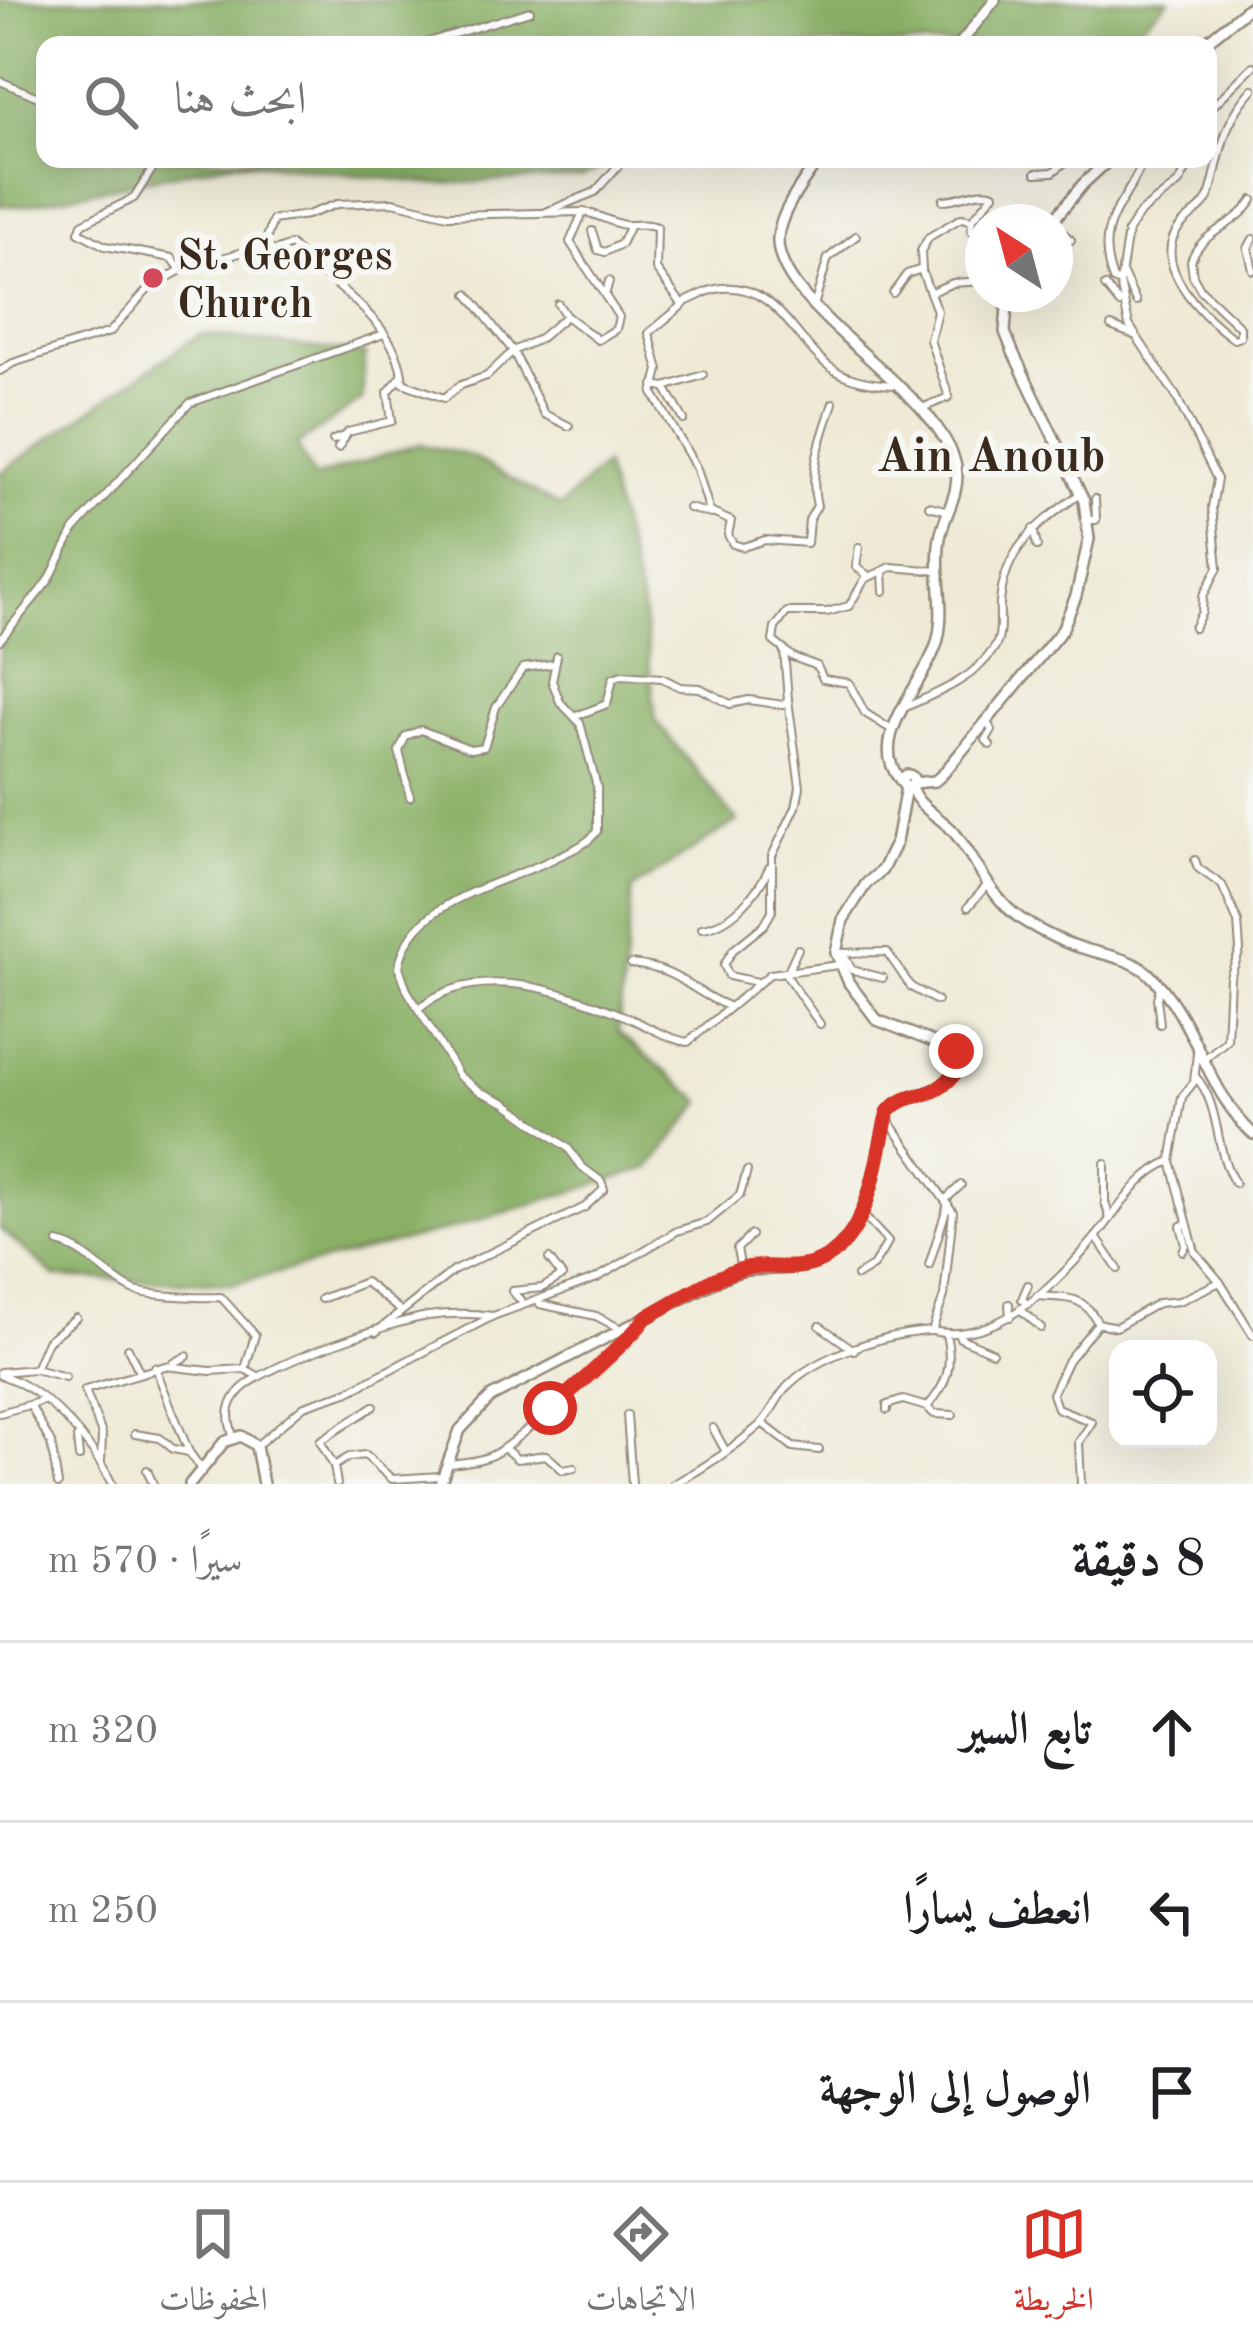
<!DOCTYPE html>
<html lang="ar">
<meta charset="utf-8">
<style>
:root{--surface:#fff;--page:#f6f6f6;--text:#202124;--muted:#757577;--line:#e0e0e0;--accent:#d93025}
body{margin:0;font-family:"Old Standard TT",Amiri,serif;background:var(--page);color:var(--text);direction:rtl}
.controls{position:absolute;right:36px;bottom:36px;display:grid;overflow:hidden;border-radius:24px;box-shadow:0 12px 48px #0002}
.controls button{width:108px;height:108px;display:grid;place-items:center;padding:0;border:0;border-bottom:3px solid var(--line);background:var(--surface);color:var(--text);font:60px sans-serif}
.compass{position:absolute;left:965px;top:204px;width:108px;height:108px;border-radius:50%;background:var(--surface);box-shadow:0 12px 48px #0002;rotate:324deg}
.stop{position:absolute;width:36px;height:36px;margin:-27px;border:9px solid #d93025;border-radius:50%;background:#fff}
.stop.end{background:#d93025;border-color:#fff;box-shadow:0 3px 12px #0008}
.list{margin:0;padding:0;list-style:none}
h2{display:flex;justify-content:space-between;align-items:center;height:156px;margin:0;padding:0 48px;font-size:51px}
h2 small{font-size:39px;font-weight:400;color:var(--muted)}
.list li{display:grid;grid-template-columns:78px 1fr auto;gap:36px;align-items:center;box-sizing:border-box;height:180px;padding:0 48px;border-top:3px solid var(--line)}
.list b{display:block;font-size:45px;white-space:nowrap}
.list em{font-size:39px;font-style:normal;color:var(--muted)}
.icon{flex:none;width:66px;height:66px;fill:none;stroke:currentColor;stroke-width:2;stroke-linecap:round;stroke-linejoin:round}
.map{position:relative;flex:none;width:1253px;height:1484px;overflow:hidden;direction:ltr}
.search{position:absolute;background:var(--surface);box-shadow:0 12px 48px #0002;left:36px;right:36px;top:36px;height:132px;display:flex;align-items:center;gap:30px;box-sizing:border-box;padding:0 42px;border-radius:24px;color:var(--muted);font-size:45px}
.sheet{height:696px;background:var(--surface)}
nav{display:flex;justify-content:space-around;align-items:center;box-sizing:border-box;height:168px;border-top:3px solid var(--line);background:var(--surface);font-size:33px;color:var(--muted)}
nav a{display:grid;justify-items:center;gap:6px}
nav .on{color:var(--accent)}
.map>svg:first-child{display:block}
</style>
<div class="map">
<svg width="1253" height="1484" viewBox="0 0 1253 1484">
<rect width="100%" height="100%" fill="#f6f6f2"/>
<filter id="ink" filterUnits="userSpaceOnUse"><feTurbulence type="fractalNoise" baseFrequency=".00833" numOctaves="2"/><feDisplacementMap in="SourceGraphic" scale="24" xChannelSelector="R" yChannelSelector="G"/><feConvolveMatrix kernelMatrix="1 2 1 2 8 2 1 2 1" color-interpolation-filters="sRGB"/></filter>
<filter id="wash" filterUnits="userSpaceOnUse"><feTurbulence type="fractalNoise" baseFrequency=".004" numOctaves="4" result="noise"/><feDisplacementMap in="SourceGraphic" scale="48" xChannelSelector="R" yChannelSelector="G"/><feGaussianBlur stdDeviation="2.7" result="paint"/><feColorMatrix in="noise" values="0 0 0 0 0 0 0 0 0 0 0 0 0 0 0 0 0 1.4 0 .05"/><feComposite in="paint" operator="in"/></filter>
<g filter="url(#wash)">
<rect width="100%" height="100%" fill="#eeead6"/>
<!-- forest -->
<g fill="#8ab066" stroke="#626d42" stroke-width="3">
<path d="M0 0H1169L1119 45H45V159H622L582 177 435 184 237 161 20 206 0 205Z"/>
<path d="M200 334 365 354 362 400 297 445 314 478 419 444 470 456 560 507 604 465 643 608 656 721 737 821 632 889 618 1032 702 1102 650 1168 443 1231 233 1284 56 1277 0 1229V473Z"/>
</g>
</g>
<g filter="url(#ink)">
<g fill="none" stroke-linecap="round" stroke-linejoin="round">
<!-- street casing -->
<g stroke="#948a7a" stroke-width="10">
<g id="street">
<path d="M418 45 530 11"/>
<path d="M0 81 45 100"/>
<path d="M1208 111 1253 66"/>
<path d="M164 159 153 168 134 198 82 224 79 232 105 246 172 258 181 270"/>
<path d="M1192 159 1179 183 1141 212 1128 231 1120 283 1129 325 1176 396 1217 479 1212 507 1218 568 1203 596 1202 612 1194 628"/>
<path d="M1036 173 1053 172 1069 159"/>
<path d="M546 212 595 192 624 159"/>
<path d="M972 220 971 231 983 232"/>
<path d="M989 222 992 218"/>
<path d="M1055 226 1071 240"/>
<path d="M592 231 598 250 605 252 621 244 630 225"/>
<path d="M1253 239 1248 248 1253 270"/>
<path d="M264 246 275 251 291 245C332 287 399 321 403 383L444 398 461 385 487 376 513 351 539 339 566 316 598 340 616 329 619 317 570 242 583 212"/>
<path d="M1123 274 1136 302"/>
<path d="M1120 283 1113 280C1092 221 1126 207 1144 159"/>
<path d="M1105 286 1120 304"/>
<path d="M931 292 953 283 983 281"/>
<path d="M893 293 907 274 922 269"/>
<path d="M468 294 513 351 544 414 569 426"/>
<path d="M605 296 609 281"/>
<path d="M558 304 566 316"/>
<path d="M684 304 649 333 659 370 653 393 697 469 710 512 731 521 728 535 733 544 743 547 765 540 807 543 809 520 817 506C808 471 822 437 833 403"/>
<path d="M814 306 828 258 856 236"/>
<path d="M1111 326 1134 335"/>
<path d="M1240 337 1234 339C1204 317 1147 264 1181 225 1193 212 1206 208 1211 190 1223 147 1221 125 1253 89"/>
<path d="M1240 337V327L1201 290 1193 276 1191 261C1201 230 1236 227 1253 200"/>
<path d="M0 371 13 363 110 332 150 287 181 270 264 246 273 220 307 215 337 204 393 202 448 215 583 212C599 214 610 223 625 225 638 226 644 222 657 227L656 269 681 303C693 300 704 291 716 289 774 278 794 341 830 367 847 380 874 384 894 385"/>
<path d="M654 385 665 387 684 420"/>
<path d="M665 387 703 375"/>
<path d="M922 408 949 397 930 340 937 311 922 272 921 251 929 237 961 218 972 220 994 194C978 188 960 200 943 200"/>
<path d="M333 440 344 436"/>
<path d="M338 448 348 432 392 421 388 392 401 377"/>
<path d="M929 506 949 511"/>
<path d="M689 508 711 514"/>
<path d="M1090 520H1096L1095 499"/>
<path d="M1033 529 1037 546"/>
<path d="M859 547 856 567 869 576"/>
<path d="M883 571 884 591"/>
<path d="M0 640 49 580 74 530 190 403 384 334"/>
<path d="M906 707C937 693 974 679 993 650 1003 636 999 620 1000 604 1004 546 1040 523 1081 493"/>
<path d="M576 716 607 704 613 678 622 675 662 678 680 687 700 688 730 704 749 700 783 705 788 700 784 650"/>
<path d="M987 723 992 730 986 740 990 745"/>
<path d="M892 730 865 713 849 683 823 679 817 666 793 657 773 641 775 628 787 612H827L849 606 865 579 891 567 939 571"/>
<path d="M410 797 399 751 406 736 421 730 470 749 484 747 496 707 523 668 553 664"/>
<path d="M1195 860 1198 868 1222 885 1238 922 1240 950 1230 977 1227 1040 1203 1060"/>
<path d="M968 907 988 884"/>
<path d="M702 928C731 925 758 893 769 868"/>
<path d="M798 949 786 975 820 1024"/>
<path d="M836 953 887 952 911 987 937 1001"/>
<path d="M843 953 852 970 883 978"/>
<path d="M631 964C680 969 688 990 728 1006"/>
<path d="M757 982 729 976 724 965 733 950 764 925 772 911V856L796 807 800 787 788 700"/>
<path d="M1160 987 1157 998 1160 1024"/>
<path d="M419 1008C477 960 567 992 627 1017 647 1026 668 1039 688 1042L770 974 839 965"/>
<path d="M1195 1076C1222 1106 1213 1149 1235 1183"/>
<path d="M1171 1161 1195 1252 1220 1282 1253 1335"/>
<path d="M1105 1163V1202L1110 1219"/>
<path d="M945 1200 961 1185"/>
<path d="M1096 1237 1118 1269"/>
<path d="M58 1243C89 1250 106 1278 133 1290 147 1296 205 1298 221 1297L255 1335 245 1369"/>
<path d="M1183 1251 1186 1245 1181 1226 1187 1223"/>
<path d="M929 1265 948 1204"/>
<path d="M741 1270 737 1249 751 1235"/>
<path d="M857 1276 873 1266 888 1242 861 1213"/>
<path d="M1037 1296C1067 1299 1082 1293 1098 1323L1116 1327 1158 1303 1179 1301 1220 1282"/>
<path d="M321 1299 365 1282 401 1311"/>
<path d="M523 1303 512 1291 542 1288 562 1276 549 1259"/>
<path d="M540 1304 596 1316 619 1328"/>
<path d="M1009 1304 1010 1317"/>
<path d="M1027 1304 1022 1299 1028 1285"/>
<path d="M1020 1309 1041 1328"/>
<path d="M820 1326 854 1350"/>
<path d="M932 1331C999 1346 1062 1279 1100 1232 1120 1207 1140 1172 1171 1161L1182 1097 1194 1082 1197 1053"/>
<path d="M376 1332 453 1271 585 1207 604 1189 601 1181 582 1167 568 1148 506 1103 481 1092 459 1076 407 990 399 967C410 898 504 885 557 857 572 850 587 845 597 831V787L580 723 560 702 552 681 557 656"/>
<path d="M958 1333 960 1338 992 1352"/>
<path d="M128 1348 139 1371"/>
<path d="M174 1363 187 1356"/>
<path d="M155 1367 189 1452 202 1470"/>
<path d="M35 1369 47 1341 76 1318"/>
<path d="M0 1372 35 1369 65 1377"/>
<path d="M0 1375C45 1388 92 1442 112 1484"/>
<path d="M30 1405 51 1443 58 1484"/>
<path d="M927 1407 934 1414 953 1415"/>
<path d="M887 1410V1405L903 1400 927 1407C948 1384 953 1365 946 1334"/>
<path d="M0 1413 43 1401"/>
<path d="M627 1415 632 1484"/>
<path d="M762 1423 793 1447 819 1450"/>
<path d="M713 1428 725 1450"/>
<path d="M135 1434 160 1438 173 1449 189 1452"/>
<path d="M233 1436C228 1419 226 1408 238 1393 259 1366 391 1322 428 1316 449 1313 472 1313 493 1316"/>
<path d="M77 1438 79 1457"/>
<path d="M256 1446 304 1406 347 1392 493 1316 597 1278 677 1231 707 1222 740 1195 747 1171"/>
<path d="M504 1448 517 1459 546 1455 563 1470 574 1468"/>
<path d="M101 1461 102 1434 85 1390 165 1366 210 1371 245 1369 258 1376"/>
<path d="M450 1464C466 1462 482 1461 496 1453 516 1442 640 1332 645 1318"/>
<path d="M334 1466 320 1441 374 1406"/>
<path d="M147 1470 153 1484"/>
<path d="M337 1484 334 1466 349 1457 365 1455 392 1479 441 1476"/>
<path d="M674 1484C704 1468 734 1448 759 1426 770 1416 776 1399 786 1388 815 1355 889 1333 932 1331L944 1296 953 1212 889 1121"/>
<path d="M1081 1484 1079 1442 1092 1422 1057 1408 1052 1394 1068 1360 1098 1323"/>
</g>
</g>
<!-- secondary casing -->
<g stroke="#948a7a" stroke-width="14">
<g id="secondary">
<path d="M959 45 995 0"/>
<path d="M1202 45 1253 4"/>
<path d="M819 159C805 180 784 206 779 231 762 303 941 387 956 467 961 493 944 514 940 538 934 571 946 606 938 639 928 682 863 738 901 781"/>
<path d="M1052 222 1083 184 1110 159"/>
<circle cx="908" cy="781" r="6"/>
<path d="M913 783 935 781 942 775 1062 630 1076 596 1089 539 1084 501 1013 352 1005 332 1008 294"/>
<path d="M911 786C917 808 940 816 954 832 979 863 992 904 1029 924 1044 933 1062 942 1079 947 1102 955 1129 957 1148 973 1196 1017 1204 1088 1253 1134"/>
<path d="M190 1484 224 1442 241 1436 256 1446 263 1484"/>
<path d="M440 1484 460 1430 491 1397 726 1276C754 1264 781 1273 810 1265 870 1248 875 1161 888 1112 913 1085 931 1107 960 1066L956 1051 877 1020 849 983 836 953 843 920 866 884 882 870 896 842 906 787"/>
</g>
</g>
<!-- street -->
<use href="#street" stroke="#fff" stroke-width="6"/>
<!-- secondary -->
<use href="#secondary" stroke="#fff" stroke-width="9"/>
</g>
</g>
<g fill="none" stroke-linecap="round" stroke-linejoin="round" filter="url(#ink)">
<!-- route -->
<path stroke="#d93025" stroke-width="15" d="M550 1408C567 1396 640 1330 645 1318 677 1301 711 1276 746 1268 767 1264 791 1271 812 1264 871 1246 875 1160 888 1112 913 1085 932 1108 960 1066L956 1051"/>
</g>
<!-- markers -->
<circle fill="#d1495b" stroke="#f6f6f2" stroke-width="4.5" cx="153" cy="278" r="12"/>
<g text-anchor="middle" stroke-width="12" stroke-linejoin="round" paint-order="stroke">
<!-- poi labels -->
<g font-size="42" font-weight="bold" fill="#3b2a1e" stroke="#f6f6f2" text-anchor="start">
<text x="177" y="269">St. Georges<tspan x="177" dy="48">Church</tspan></text>
</g>
<!-- quarter labels -->
<g font-size="48" font-weight="bold" fill="#3b2a1e" stroke="#f6f6f2">
<text x="991" y="471">Ain Anoub</text>
</g>
</g>
</svg>
<div class="controls">
<button><svg class="icon" aria-label="locate" viewBox="0 0 24 24"><circle cx="12" cy="12" r="6"/><path d="M12 2v4M12 18v4M2 12h4M18 12h4"/></svg></button>
</div>
<svg class="compass" viewBox="-18 -18 36 36"><path d="M0-13l5 13h-10z" fill="#e53935"/><path d="M0 13l5-13h-10z" fill="#757577"/></svg>
<div class="stop" style="left:550px;top:1408px"></div>
<div class="stop end" style="left:956px;top:1051px"></div>
<div class="search"><svg class="icon" aria-label="search" viewBox="0 0 24 24"><circle cx="10" cy="10" r="6"/><path d="M15 15l6 6"/></svg>ابحث هنا</div>
</div>
<section class="sheet">
<h2>8 دقيقة<small>سيرًا · 570 m</small></h2>
<ul class="list">
<li><svg class="icon" aria-label="ahead" viewBox="0 0 24 24"><path d="M12 20V5M6 11l6-6 6 6"/></svg><div><b>تابع السير</b></div><em>320 m</em></li>
<li><svg class="icon" aria-label="left" viewBox="0 0 24 24"><path d="M17 20v-9H6M10 6l-5 5 5 5"/></svg><div><b>انعطف يسارًا</b></div><em>250 m</em></li>
<li><svg class="icon" aria-label="arrive" viewBox="0 0 24 24"><path d="M6 21V4h12l-3 4 3 4H6"/></svg><div><b>الوصول إلى الوجهة</b></div></li>
</ul>
</section>
<nav>
<a class="on"><svg class="icon" aria-label="map" viewBox="0 0 24 24"><path d="M3 6l6-2 6 2 6-2v14l-6 2-6-2-6 2zM9 4v14M15 6v14"/></svg>الخريطة</a>
<a><svg class="icon" aria-label="directions" viewBox="0 0 24 24"><path d="M12 3l9 9-9 9-9-9zM9 14v-3h6M13 9l2 2-2 2"/></svg>الاتجاهات</a>
<a><svg class="icon" aria-label="saved" viewBox="0 0 24 24"><path d="M7 4h10v16l-5-4-5 4z"/></svg>المحفوظات</a>
</nav>
